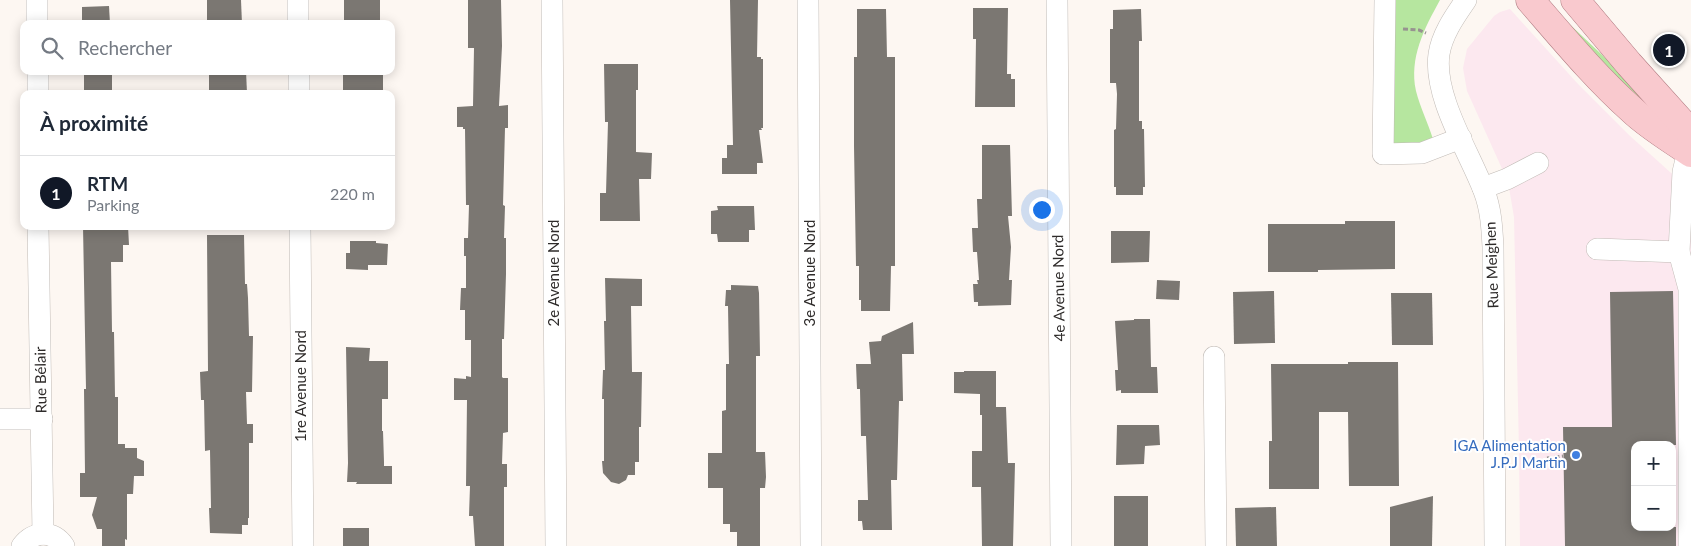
<!DOCTYPE html>
<html lang="fr">
<meta charset="utf-8">
<style>
:root{--surface:#fff;--page:#f2f2f3;--text:#1f2937;--muted:#747a83;--line:#e0e1e3;--accent:#111827}
body{margin:0;font-family:Lato,sans-serif;background:var(--page);color:var(--text)}
.controls{position:absolute;right:15px;bottom:15px;display:grid;overflow:hidden;border-radius:10px;box-shadow:0 2px 12px #0003}
.controls button{width:45px;height:45px;display:grid;place-items:center;padding:0;border:0;border-bottom:1px solid var(--line);background:var(--surface);color:var(--text);font:25px sans-serif}
.you{position:absolute;left:1041px;top:209px;width:18px;height:18px;margin:-12px;border:4px solid #fff;border-radius:50%;background:#1a73e8;box-shadow:0 0 0 8px #1a73e833}
.badge{display:grid;place-items:center;width:32px;height:32px;border-radius:50%;background:var(--accent);color:#fff;font-size:16px;font-weight:700}
.pin{position:absolute;translate:-50% -50%;border:2px solid #fff;box-shadow:0 1px 5px #0006}
.list{margin:0;padding:0;list-style:none}
h2{display:flex;justify-content:space-between;align-items:center;height:65px;margin:0;padding:0 20px;font-size:21px}
h2 small{font-size:16px;font-weight:400;color:var(--muted)}
.list li{display:grid;grid-template-columns:32px 1fr auto;gap:15px;align-items:center;box-sizing:border-box;height:75px;padding:0 20px;border-top:1px solid var(--line)}
.list b{display:block;font-size:19px;white-space:nowrap}
.list p{margin:0;font-size:16px;white-space:nowrap;color:var(--muted)}
.list em{font-size:16px;font-style:normal;color:var(--muted)}
.icon{flex:none;width:28px;height:28px;fill:none;stroke:currentColor;stroke-width:2;stroke-linecap:round;stroke-linejoin:round}
.map{position:relative;flex:none;width:1691px;height:546px;overflow:hidden}
.search{position:absolute;background:var(--surface);box-shadow:0 2px 12px #0003;left:20px;top:20px;width:375px;height:55px;display:flex;align-items:center;gap:12px;box-sizing:border-box;padding:0 18px;border-radius:10px;color:var(--muted);font-size:19px}
.panel{position:absolute;background:var(--surface);box-shadow:0 2px 12px #0003;left:20px;top:90px;width:375px;height:140px;border-radius:10px}
.map>svg:first-child{display:block}
</style>
<div class="map">
<svg width="1691" height="546" viewBox="0 0 1691 546">
<rect width="100%" height="100%" fill="#fdf7f2"/>
<!-- commercial -->
<path fill="#fce8ef" fill-rule="evenodd" d="M1510 9 1578 84 1629 135 1691 191V546H1520L1519 451 1514 217 1508 182 1467 91 1463 68 1467 49 1494 16 1500 12ZM1635 445H1672V527H1635Z"/>
<!-- green -->
<g fill="#b6e69f">
<path d="M1392 0H1440C1424 29 1409 58 1416 91 1420 107 1428 123 1433 139L1418 145 1390 146Z"/>
<path d="M1563 18 1617 69 1642 98 1638 101 1562 19Z"/>
</g>
<!-- building -->
<g fill="#7b7772">
<path d="M207 0H241L242 24H207Z"/>
<rect x="344" y="0" width="36" height="24"/>
<path d="M468 0H501L502 46 499 106 508 105V128H505L503 205 505 206 504 238H506V274L504 339H502V377L503 378H508V432L503 433 502 464H507V487H504V546H475L473 516H469L470 486H466L467 400H454V378L466 379V376L471 377V340H465V310H460L461 288H466V256H464V238H468L469 205H466L465 129H463V127H457V107L473 106 474 48H468Z"/>
<path d="M730 0H758L757 57H761V59H763V128H761L762 130H759L763 163H757V174H722V158H727V145H733Z"/>
<path d="M109 6 110 24H82V7Z"/>
<path d="M973 8H1008L1007 74H1011V79H1015V107H975L976 39H973Z"/>
<path d="M857 9H886L887 57H895V266H891L890 311H861V300H859V266H856L854 146V57H857Z"/>
<path d="M1141 9 1142 41H1139V121H1142V129H1144L1145 187H1143V195H1116V187H1114V130L1116 129 1117 94 1116 83H1110V29H1113V10Z"/>
<path d="M604 64H638V90H636V152L652 153 651 179H639L640 221H600V193H606L608 122H605Z"/>
<rect x="84" y="71" width="28" height="23"/>
<path d="M209 71H246L247 93H209Z"/>
<path d="M343 71H383V93L343 94Z"/>
<path d="M982 145H1010L1012 216H1008L1011 247 1009 280H1012L1011 305 978 306V302H974L973 284H978L977 280H979L977 252H973L972 228H978L977 199H982Z"/>
<path d="M717 206H754L755 230H749V242H718L717 234H711V211L718 210Z"/>
<path d="M1345 221H1395V269L1318 270V272H1268V224H1345Z"/>
<path d="M83 226H128L129 245H123V262H111L112 332H114L115 397H118V444H125V448H137V458L144 461V476H134L133 494H127V540L125 539V546H102V529H97L92 515 97 497H80V473H85L84 389H86Z"/>
<path d="M1111 231H1150L1149 262 1111 263Z"/>
<path d="M207 235H244L245 284H247L248 298 249 336H253L252 392H246L247 424H253V443H249V518H248V525H242V534L210 533 209 508H211L210 450 205 451 204 400H201L200 372 208 371Z"/>
<path d="M350 241H376V243L388 244 387 265H368V270L346 269V253H350Z"/>
<path d="M605 278 642 279V306H631L632 372H642L641 427H639V462H635V475H628L626 480 619 484 611 482 603 473 602 461H604V399H602L603 370H605L604 321H606Z"/>
<path d="M1157 280 1180 281 1179 300 1156 299Z"/>
<path d="M731 285 758 286 759 293 760 356H756V452H765L766 477 765 488H760V546H737V532H730V524H723V488H708V453H722V411L726 410V364H729L728 306H725L726 290H731Z"/>
<path d="M1274 291 1275 343 1234 344 1233 292Z"/>
<path d="M1673 291 1676 445H1635V527H1676V546H1565L1563 427H1612L1610 292Z"/>
<path d="M1391 293H1432L1433 345H1392Z"/>
<path d="M1134 319H1150L1151 367H1157L1158 393H1121V390L1116 391 1115 370H1118L1115 321 1134 320Z"/>
<path d="M913 322 914 354H902L903 401H899L897 480H891L892 530H863L862 521H858V500H868L866 436H861L860 389H857L856 364H871L869 342 881 341 882 336Z"/>
<path d="M346 347 370 348 369 361H388V399H382V431H383L384 462V466H392V484H356L357 482H347L348 463Z"/>
<path d="M1348 362H1398L1399 486H1349L1348 412H1319V489H1269V441H1272L1271 364H1348Z"/>
<path d="M964 371H996V407H1006L1008 463H1015L1013 546H982L981 487H972V451H982V415H980V394L954 393V372H964Z"/>
<path d="M1117 425H1159L1160 445 1145 446 1144 464 1116 465Z"/>
<rect x="1114" y="496" width="34" height="50"/>
<path d="M1433 496 1432 546H1390V507Z"/>
<path d="M1276 507 1277 546H1236L1235 508Z"/>
<rect x="343" y="528" width="26" height="18"/>
</g>
<g fill="none" stroke-linecap="round" stroke-linejoin="round">
<!-- minor casing -->
<g stroke="#c1bbb6" stroke-width="22">
<g id="minor">
<path d="M37 0V24"/>
<path d="M298 0V24"/>
<path d="M552 0 556 546"/>
<path d="M808 0 811 546"/>
<path d="M1057 0 1061 546"/>
<path d="M1385 0 1383 154 1422 153 1461 138"/>
<path d="M1466 0C1455 16 1442 34 1439 54 1433 96 1469 152 1484 191 1491 209 1492 228 1493 247L1495 546"/>
<path d="M38 71V94"/>
<path d="M299 71V94"/>
<path d="M1483 188 1507 179 1538 163"/>
<path d="M38 226 43 534"/>
<path d="M300 226 303 546"/>
<path d="M1597 249 1679 252 1683 172 1688 151"/>
<path d="M1679 252 1689 289V546"/>
<path d="M1214 357 1216 546"/>
<path d="M0 419H42"/>
<path d="M22 546C33 531 53 530 64 546"/>
</g>
</g>
<!-- major casing -->
<g stroke="#af7a80" stroke-width="29">
<g id="major">
<path d="M1530 0C1563 38 1595 77 1632 110 1650 127 1671 139 1691 153"/>
<path d="M1575 0 1629 64 1691 133"/>
</g>
</g>
<!-- path -->
<g stroke="#979390" stroke-width="3" stroke-dasharray="5 2.5" stroke-linecap="butt">
<path d="M1403 29 1419 30 1426 33"/>
<path d="M1547 458 1563 456"/>
</g>
<!-- minor -->
<use href="#minor" stroke="#fff" stroke-width="21"/>
<!-- major -->
<use href="#major" stroke="#f9c9ce" stroke-width="28"/>
</g>
<!-- markers -->
<circle fill="#3f7fe0" stroke="#fff" stroke-width="2" cx="1576" cy="455" r="5"/>
<g text-anchor="middle" stroke-width="4" stroke-linejoin="round" paint-order="stroke">
<!-- street labels -->
<g font-size="15" fill="#2e2b2a" stroke="#fff">
<text transform="translate(1492 265) rotate(-92)" y="5">Rue Meighen</text>
<text transform="translate(554 273) rotate(-90)" y="5">2e Avenue Nord</text>
<text transform="translate(810 273) rotate(-90)" y="5">3e Avenue Nord</text>
<text transform="translate(1059 288) rotate(-91)" y="5">4e Avenue Nord</text>
<text transform="translate(41 380) rotate(-91)" y="5">Rue Bélair</text>
<text transform="translate(301 386) rotate(-90)" y="5">1re Avenue Nord</text>
</g>
<!-- shop labels -->
<g font-size="15" fill="#366cbe" stroke="#fff" text-anchor="end">
<text x="1566" y="451">IGA Alimentation<tspan x="1566" dy="17">J.P.J Martin</tspan></text>
</g>
</g>
</svg>
<div class="controls">
<button>+</button>
<button>−</button>
</div>
<div class="you"></div>
<div class="pin badge" style="left:1669px;top:50px">1</div>
<div class="search"><svg class="icon" aria-label="search" viewBox="0 0 24 24"><circle cx="10" cy="10" r="6"/><path d="M15 15l6 6"/></svg>Rechercher</div>
<section class="panel">
<h2>À proximité<small></small></h2>
<ul class="list">
<li><span class="badge">1</span><div><b>RTM</b><p>Parking</p></div><em>220 m</em></li>
</ul>
</section>
</div>
